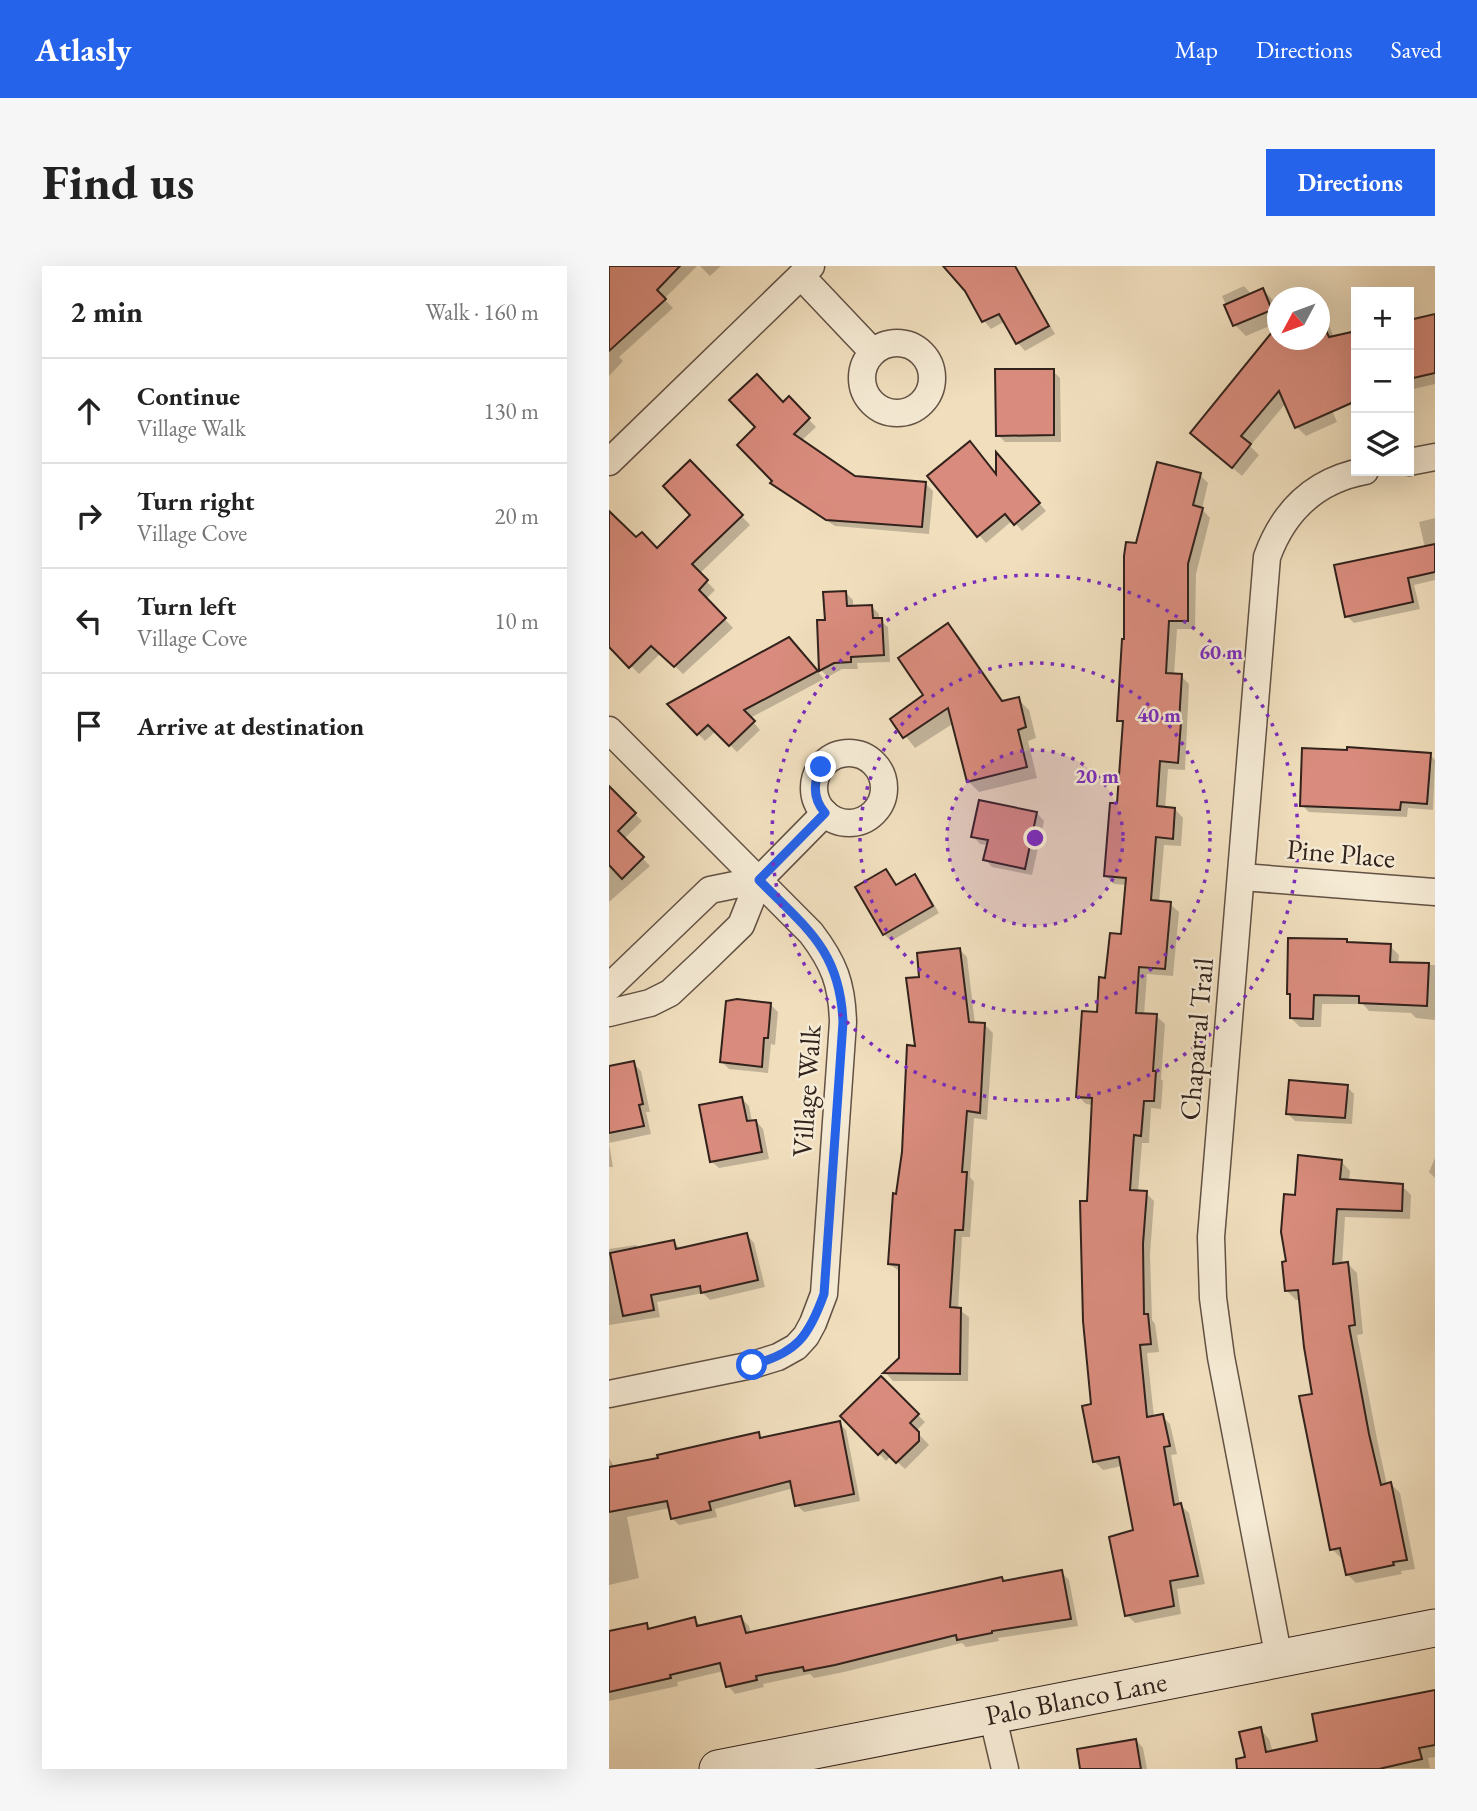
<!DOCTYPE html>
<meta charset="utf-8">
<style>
:root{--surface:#fff;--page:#f6f6f6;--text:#222;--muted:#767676;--line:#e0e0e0;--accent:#2563eb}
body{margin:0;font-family:"EB Garamond",serif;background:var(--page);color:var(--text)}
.controls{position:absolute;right:21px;top:21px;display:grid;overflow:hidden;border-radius:0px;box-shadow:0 7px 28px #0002}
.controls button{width:63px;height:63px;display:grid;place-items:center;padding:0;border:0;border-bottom:2px solid var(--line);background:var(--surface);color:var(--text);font:35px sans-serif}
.compass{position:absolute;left:658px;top:21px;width:63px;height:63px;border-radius:50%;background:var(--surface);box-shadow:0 7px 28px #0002;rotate:229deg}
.stop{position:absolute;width:21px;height:21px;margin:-16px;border:5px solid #2563eb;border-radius:50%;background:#fff}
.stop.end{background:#2563eb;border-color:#fff;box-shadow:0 2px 7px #0008}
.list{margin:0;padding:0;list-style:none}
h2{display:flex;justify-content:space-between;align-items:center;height:91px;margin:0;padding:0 28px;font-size:30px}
h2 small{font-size:23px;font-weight:400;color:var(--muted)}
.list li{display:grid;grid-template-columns:46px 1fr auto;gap:21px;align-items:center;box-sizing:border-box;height:105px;padding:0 28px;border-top:2px solid var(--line)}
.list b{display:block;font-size:26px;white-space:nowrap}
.list p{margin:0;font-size:23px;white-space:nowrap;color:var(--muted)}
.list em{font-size:23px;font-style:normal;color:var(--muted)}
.icon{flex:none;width:38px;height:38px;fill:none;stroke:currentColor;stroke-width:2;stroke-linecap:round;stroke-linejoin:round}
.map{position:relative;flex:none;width:826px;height:1503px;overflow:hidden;border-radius:0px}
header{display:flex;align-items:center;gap:42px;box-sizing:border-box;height:98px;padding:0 35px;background:var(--accent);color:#fff}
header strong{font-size:33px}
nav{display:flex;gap:38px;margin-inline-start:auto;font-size:24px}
.intro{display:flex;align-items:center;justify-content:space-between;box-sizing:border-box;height:168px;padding:0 42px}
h1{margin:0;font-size:49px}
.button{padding:18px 32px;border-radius:0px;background:var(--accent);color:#fff;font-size:24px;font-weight:700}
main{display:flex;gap:42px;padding:0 42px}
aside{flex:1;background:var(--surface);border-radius:0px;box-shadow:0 7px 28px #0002}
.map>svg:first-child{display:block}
</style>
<header>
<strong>Atlasly</strong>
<nav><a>Map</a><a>Directions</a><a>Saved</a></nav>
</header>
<div class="intro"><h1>Find us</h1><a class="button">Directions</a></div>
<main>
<aside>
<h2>2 min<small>Walk · 160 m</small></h2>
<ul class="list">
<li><svg class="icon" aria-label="ahead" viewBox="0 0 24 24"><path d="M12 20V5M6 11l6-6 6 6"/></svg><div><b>Continue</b><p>Village Walk</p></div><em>130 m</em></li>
<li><svg class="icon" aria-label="right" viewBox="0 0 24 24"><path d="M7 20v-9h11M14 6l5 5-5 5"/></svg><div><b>Turn right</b><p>Village Cove</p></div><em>20 m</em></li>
<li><svg class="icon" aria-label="left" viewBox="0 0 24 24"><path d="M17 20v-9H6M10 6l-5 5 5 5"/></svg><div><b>Turn left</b><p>Village Cove</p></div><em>10 m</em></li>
<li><svg class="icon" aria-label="arrive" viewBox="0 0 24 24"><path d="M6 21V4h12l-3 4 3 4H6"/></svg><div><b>Arrive at destination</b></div></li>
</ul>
</aside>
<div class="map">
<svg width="826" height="1503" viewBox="0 0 826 1503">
<rect width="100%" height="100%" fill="#f0debd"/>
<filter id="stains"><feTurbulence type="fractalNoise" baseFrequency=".00286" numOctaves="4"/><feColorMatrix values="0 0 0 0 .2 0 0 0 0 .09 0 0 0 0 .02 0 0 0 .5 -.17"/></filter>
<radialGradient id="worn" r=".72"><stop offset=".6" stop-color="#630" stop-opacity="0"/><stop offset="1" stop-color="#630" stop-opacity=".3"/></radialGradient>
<!-- shadow -->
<g fill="#0003">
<path d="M3 0H88L55 33 64 42 10 91 14 95 0 110V3Z"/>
<path d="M91 0H112L101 10Z"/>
<path d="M336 0H406L446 68 416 85 409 77 396 55 382 63 375 55 357 24Z"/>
<path d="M635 20 643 29 654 24 665 35 668 45V57L637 70 626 59 613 30Z"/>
<path d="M701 24 709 32H695Z"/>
<path d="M710 34 725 72 747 67V125L722 135 721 140 728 156 697 170 688 161 677 137 641 180 650 189 633 210 583 167 668 63V74H710Z"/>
<path d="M826 49V118L800 124V55Z"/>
<path d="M444 105 451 112 452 176H396L389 169Z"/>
<path d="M180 133 207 161 192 175 245 211 317 218 324 225 320 268 226 260 171 224 164 217 174 138Z"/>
<path d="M81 196 141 259 90 308 106 324 97 333 124 362 74 408 52 387 30 408 0 378V254L27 274 48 284 84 249Z"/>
<path d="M394 196 437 245 413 265 404 254 377 277 320 211 389 210Z"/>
<path d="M591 209 599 217 593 243 601 252 587 308 586 363H568L565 409 572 410 580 418 576 504 559 503 556 543H566L574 552 572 580 555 579 550 637 561 638 570 646 564 710 538 708 535 749 547 750 556 758 552 813 554 815 552 843 542 842 540 877H533L529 926 537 927 545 935 541 988 543 1054 546 1058 550 1086 538 1087 545 1151 553 1150 561 1158 568 1188 562 1189 571 1239 580 1247 596 1318 568 1323 572 1348 526 1357 518 1349 526 1265 513 1200 494 1204 486 1196 480 937 485 839 477 838 469 830 498 714 514 670 518 619 505 618 496 609 509 539 515 459 510 454 528 279Z"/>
<path d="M826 252V314L805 319 811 343 745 357 738 350 816 282 810 256Z"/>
<path d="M237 327 244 334V341L262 340 270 348V354L279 361 281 396 248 397 249 403H233L219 411 212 404 217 355Z"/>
<path d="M339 359 350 370 395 436 409 433 420 444 427 472 419 475 428 512 370 526 359 515 345 457 306 482 283 453 317 429Z"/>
<path d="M187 380 215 413 141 452 151 464 128 486 107 465 96 475 61 438Z"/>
<path d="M821 489 826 494 824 544 799 542 798 551 700 546 693 539Z"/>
<path d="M0 522 33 555 15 573 41 600 0 636Z"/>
<path d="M428 547 435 555 423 609 383 601 376 593 379 579 371 578 364 570Z"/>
<path d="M277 605 289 620 305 610 313 618 330 647 282 675 275 668Z"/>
<path d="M739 677 781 680 790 689 789 698 826 699V754L807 752 802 747 760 745 754 738H713L712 761H691L682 752 683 731 680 728Z"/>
<path d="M350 683 358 691 366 758 376 759 384 767 378 854 365 852 361 911 365 916 361 971H353L349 1043 360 1051 359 1115H284L277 1107 292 1092V1006L280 998 308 782 312 712Z"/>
<path d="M162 739 169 746 166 779 162 778 159 807 120 803 113 796Z"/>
<path d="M24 797 32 805 41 846H37L42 868 0 877 4 901H0V802Z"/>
<path d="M738 821 745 828 743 858 686 855 679 848Z"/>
<path d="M132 832 140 840 143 856 147 855 154 863 160 893 110 902 102 895Z"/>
<path d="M826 892V912L820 906Z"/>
<path d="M732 895 741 905 740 916 793 920 802 929 801 953 736 951 733 999 739 998 748 1007 754 1068 748 1069 769 1178 778 1219 782 1218 791 1227 806 1303 792 1305 793 1308 747 1317 738 1308 735 1292H732L723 1283 705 1129 692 1033 687 1034 677 1024 688 930Z"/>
<path d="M138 969 145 977 156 1021 101 1034 94 1027 48 1036 51 1051 0 1059V983L27 979 31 983 65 976 72 984Z"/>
<path d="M272 1112 316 1156 307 1165 320 1179 296 1203 282 1190 277 1195 234 1150Z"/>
<path d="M230 1157 237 1164 251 1235 195 1246 188 1239 185 1222 106 1243 108 1251 70 1259 63 1252 61 1242 18 1251 30 1312 0 1319V1192L6 1202 51 1194 149 1168 154 1173Z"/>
<path d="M452 1306 460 1314 469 1360 389 1372 390 1375 357 1381 353 1377 235 1406 205 1412 201 1408 154 1418 155 1421 126 1428 119 1420 115 1405 68 1416 69 1420 0 1435V1385L85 1353 93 1361 132 1352 140 1360 142 1368 392 1313 396 1317Z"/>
<path d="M826 1428V1491L819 1492 821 1502 640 1503 651 1463 660 1473 664 1487 710 1476Z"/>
<path d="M527 1474 534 1482 538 1503H473Z"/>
</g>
<!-- building -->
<g fill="#d98c7d" stroke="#32221c" stroke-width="2">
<path d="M0 0H71L48 24 57 33 0 85Z"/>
<path d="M334 0H406L440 60 407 78 390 48 373 56 356 25Z"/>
<path d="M654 22 663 44 624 60 615 39Z"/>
<path d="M826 48V107L800 113V54Z"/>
<path d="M710 49 720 71 747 65V135L686 162 670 125 632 170 642 178 623 202 581 167 668 60V74H710Z"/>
<path d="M386 103H445V169L387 170Z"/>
<path d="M148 108 174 136 180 130 201 152 185 168 246 210 317 216 313 261 217 254 161 217 163 215 128 179 146 161 120 134Z"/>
<path d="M361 175 387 208V186L431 237 405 259 396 248 368 271 318 210Z"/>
<path d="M81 194 134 249 83 298 99 314 90 324 117 352 65 401 42 380 20 402 0 381V245L27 271 33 266 48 282 81 249 54 220Z"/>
<path d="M548 196 592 207 584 239 594 242 579 298V355H560L557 407 573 408 570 456H572L569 497 551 495 548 540 566 542 564 573 547 571 542 634 562 636 556 703 530 701 527 747 548 748 544 805H547L545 835H535L532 870 525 869 521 924 538 925 534 978 535 1048H539L542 1078 531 1079 538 1151 554 1148 561 1180 555 1181 565 1239 572 1237 589 1310 561 1315 565 1340 516 1350 500 1271 524 1264 510 1191 484 1196 473 1140 482 1138 474 1055 471 935H478L483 832 467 831 473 745 488 746 490 711 496 712 501 667 512 668 517 612 495 610 501 537H508L514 455H508L513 373H515V290L517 276 527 277Z"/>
<path d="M826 278V306L799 312 804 336 736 351 725 299Z"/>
<path d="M237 325 238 340 263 339 264 352H273L275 389 242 391V396L225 397 210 405 208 354H216L214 326Z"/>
<path d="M339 357 393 435 410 431 417 461 409 464 418 501 358 516 339 442 294 472 281 453 314 429 289 392Z"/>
<path d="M180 371 209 405 135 444 146 455 120 480 99 459 88 469 58 438Z"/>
<path d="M738 481 822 487 818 538 792 536 791 544 691 540 693 482 738 484Z"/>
<path d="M0 520 27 547 9 565 35 591 13 613 0 599Z"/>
<path d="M370 534 428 546 416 603 374 594 379 574 362 571Z"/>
<path d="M277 603 287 619 306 608 324 640 274 669 246 621Z"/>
<path d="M679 672 738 673V676L782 678 781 696 820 697 818 740 750 737V730L705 729 704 753 681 752V728H678Z"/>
<path d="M351 682 360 756 376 757 371 847 358 845 353 906H358L354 964H346L341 1041 352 1042 351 1108 274 1107 290 1092V999L279 998 284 927 287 928 293 886 298 779 306 780 297 712 310 711 308 687Z"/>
<path d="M128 733 162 737 159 772H155L153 801 111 796 117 735Z"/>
<path d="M25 795 34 838 30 839 35 860 0 867V800Z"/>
<path d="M680 814 739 819 736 852 677 848Z"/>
<path d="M133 831 138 855 147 854 153 886 101 896 90 839Z"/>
<path d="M689 889 733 894 731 913 794 918 793 945 728 943 724 998 739 996 746 1059 740 1060 760 1168 772 1219 782 1216 798 1294 784 1296 785 1299 737 1309 731 1282 721 1284 690 1130 703 1128 695 1081 689 1024 676 1025 673 996 677 995 672 966 675 928 686 929Z"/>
<path d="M138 967 149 1014 92 1027 91 1020 42 1029 45 1044 14 1050 1 987 65 974 67 983Z"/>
<path d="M272 1110 310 1148 301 1157 310 1166V1175L287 1197 274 1184 269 1189 231 1150Z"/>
<path d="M231 1155 245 1228 186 1240 181 1215 100 1236 102 1244 62 1253 58 1235 0 1246V1201L49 1192 48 1189 150 1166 151 1172Z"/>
<path d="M453 1304 462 1353 383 1365V1367L348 1374 347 1369 226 1399 195 1405 194 1401 147 1410 148 1414 117 1421 111 1397 61 1409 62 1412 0 1426V1365L38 1357 39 1363 86 1351 88 1360 132 1350 137 1367 393 1311 394 1315Z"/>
<path d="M826 1424V1479L810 1482 813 1493 770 1503H628L627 1493 636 1491 630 1466 652 1461 657 1486 708 1475 703 1448Z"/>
<path d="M527 1473 532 1503H471L468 1483Z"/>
</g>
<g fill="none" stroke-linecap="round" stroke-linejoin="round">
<!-- street casing -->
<g stroke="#625144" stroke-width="29">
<g id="street">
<path d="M192 10 264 86"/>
<circle cx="288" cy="112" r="35"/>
<path d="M0 196 202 0"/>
<path d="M800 196 826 191"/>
<path d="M0 464 202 667C225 697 233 718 234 756L215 1028 204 1057 197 1070 187 1081 169 1091 143 1099 0 1128"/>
<circle cx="240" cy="522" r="35"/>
<path d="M633 611 826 626"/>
<path d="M0 721 101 624 150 614"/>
<path d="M0 747 41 737 61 727 96 694 132 659 150 614 216 547"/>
<path d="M670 1393 612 1091 604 1032 602 971 658 291C675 244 707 214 756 205"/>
<path d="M383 1448 396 1503"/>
</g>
</g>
<!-- secondary casing -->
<g stroke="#32221c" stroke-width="39">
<path id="secondary" d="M109 1503 826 1362"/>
</g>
<!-- street -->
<use href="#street" stroke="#f5ead4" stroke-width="26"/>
<!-- secondary -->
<use href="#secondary" stroke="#f5ead4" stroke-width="37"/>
</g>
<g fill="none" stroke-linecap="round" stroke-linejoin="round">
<!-- route -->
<path stroke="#2563eb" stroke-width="9" d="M143 1099C188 1087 200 1070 215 1028L234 756C231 684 197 662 150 614L216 547C204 533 204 517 212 501"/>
</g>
<!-- distance rings -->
<circle cx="426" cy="572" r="88" fill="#7b2cbf" fill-opacity=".12"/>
<g fill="none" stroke="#7b2cbf" stroke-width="3.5" stroke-dasharray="3.5 7">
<circle cx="426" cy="572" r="88"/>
<circle cx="426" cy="572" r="175"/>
<circle cx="426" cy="572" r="263"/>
</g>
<g text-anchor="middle" stroke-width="5" stroke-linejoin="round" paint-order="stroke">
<!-- street labels -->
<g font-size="28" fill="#32221c" stroke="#f5ead4">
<text transform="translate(732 587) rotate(5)" y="10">Pine Place</text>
<text transform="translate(587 773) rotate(-85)" y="10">Chaparral Trail</text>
<text transform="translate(197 825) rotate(-86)" y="10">Village Walk</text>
<text transform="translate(467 1432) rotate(-11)" y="10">Palo Blanco Lane</text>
</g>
</g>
<circle cx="426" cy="572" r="10" fill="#7b2cbf" stroke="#f5ead4" stroke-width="3.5"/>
<g font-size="21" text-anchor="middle" font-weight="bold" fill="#7b2cbf" stroke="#f5ead4" stroke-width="5" stroke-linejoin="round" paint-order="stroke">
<text x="612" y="393">60 m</text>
<text x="550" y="456">40 m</text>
<text x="488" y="517">20 m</text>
</g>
<rect width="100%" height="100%" filter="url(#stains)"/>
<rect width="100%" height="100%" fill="url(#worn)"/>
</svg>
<div class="controls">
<button>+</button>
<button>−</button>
<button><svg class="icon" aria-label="layers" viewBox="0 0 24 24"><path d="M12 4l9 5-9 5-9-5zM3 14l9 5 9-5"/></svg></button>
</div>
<svg class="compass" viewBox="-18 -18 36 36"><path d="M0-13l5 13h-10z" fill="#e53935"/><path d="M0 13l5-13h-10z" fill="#767676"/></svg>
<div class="stop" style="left:143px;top:1099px"></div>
<div class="stop end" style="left:212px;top:501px"></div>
</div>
</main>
